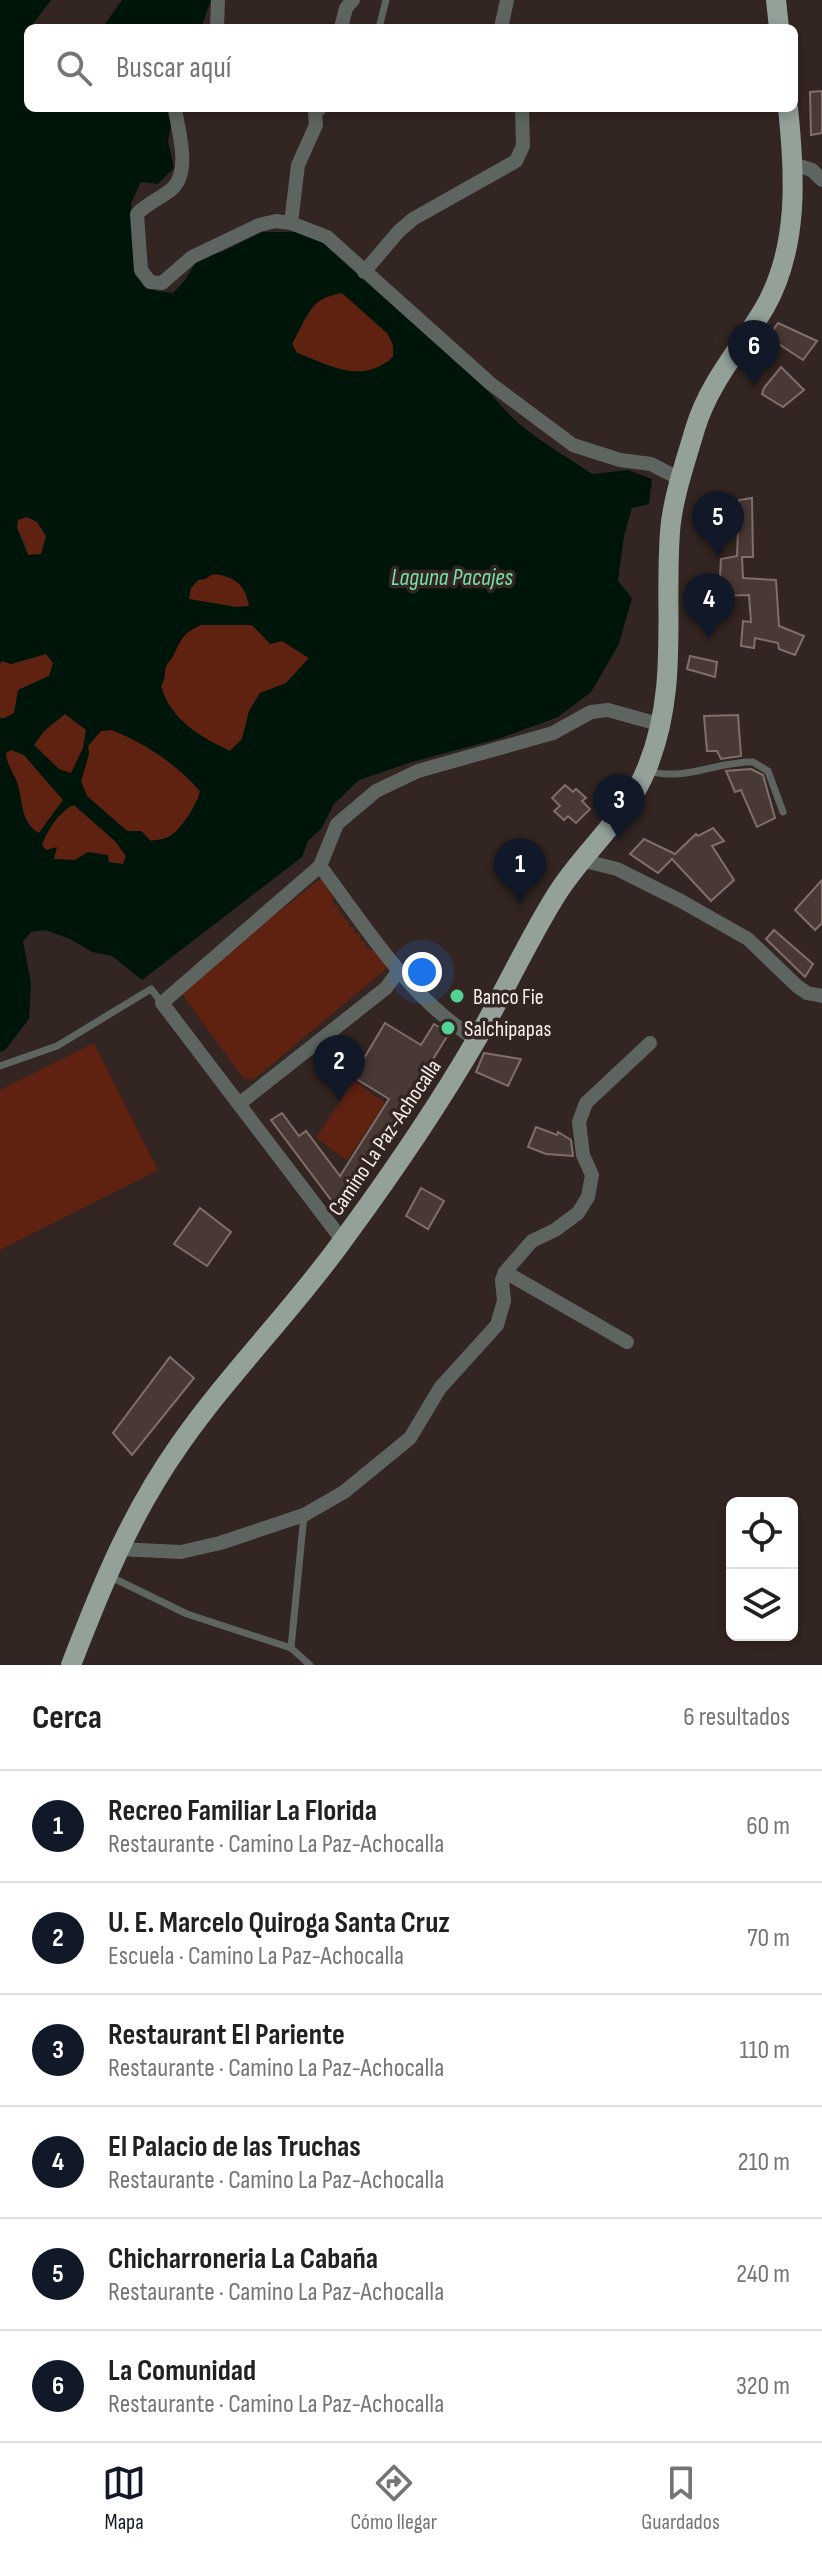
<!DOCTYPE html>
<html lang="es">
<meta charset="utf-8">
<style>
:root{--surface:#fff;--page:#f6f6f6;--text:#202124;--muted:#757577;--line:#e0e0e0;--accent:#111827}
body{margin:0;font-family:"Sofia Sans Condensed",sans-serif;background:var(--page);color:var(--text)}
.controls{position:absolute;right:24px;bottom:24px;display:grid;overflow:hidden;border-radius:12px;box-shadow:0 4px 12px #0003}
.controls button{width:72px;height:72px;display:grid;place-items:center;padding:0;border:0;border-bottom:2px solid var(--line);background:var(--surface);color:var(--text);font:40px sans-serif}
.you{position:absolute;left:422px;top:972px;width:28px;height:28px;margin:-20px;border:6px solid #fff;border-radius:50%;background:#1a73e8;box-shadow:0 0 0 12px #1a73e833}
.badge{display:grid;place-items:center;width:52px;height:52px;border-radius:50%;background:var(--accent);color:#fff;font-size:26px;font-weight:700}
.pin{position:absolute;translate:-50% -66px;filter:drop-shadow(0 2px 4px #0008)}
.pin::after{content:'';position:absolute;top:42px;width:28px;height:24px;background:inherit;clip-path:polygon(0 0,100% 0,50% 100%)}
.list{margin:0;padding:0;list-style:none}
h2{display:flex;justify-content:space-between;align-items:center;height:104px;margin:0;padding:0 32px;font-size:34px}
h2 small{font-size:26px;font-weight:400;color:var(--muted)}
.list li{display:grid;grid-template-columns:52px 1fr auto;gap:24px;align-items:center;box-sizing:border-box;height:112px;padding:0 32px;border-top:2px solid var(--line)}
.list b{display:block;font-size:30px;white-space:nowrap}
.list p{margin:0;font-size:26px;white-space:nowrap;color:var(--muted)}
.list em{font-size:26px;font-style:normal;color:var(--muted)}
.icon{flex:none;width:44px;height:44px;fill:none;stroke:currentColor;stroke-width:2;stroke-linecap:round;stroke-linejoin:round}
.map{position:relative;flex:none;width:822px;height:1665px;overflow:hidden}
.search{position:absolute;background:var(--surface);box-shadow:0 4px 12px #0003;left:24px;right:24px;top:24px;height:88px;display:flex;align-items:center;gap:20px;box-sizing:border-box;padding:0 28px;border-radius:12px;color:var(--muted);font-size:30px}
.sheet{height:776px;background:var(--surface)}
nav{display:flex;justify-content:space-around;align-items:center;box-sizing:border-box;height:112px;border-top:2px solid var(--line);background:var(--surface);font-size:22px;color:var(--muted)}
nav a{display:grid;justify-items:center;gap:4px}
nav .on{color:var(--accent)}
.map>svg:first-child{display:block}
</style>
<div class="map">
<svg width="822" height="1665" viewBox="0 0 822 1665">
<rect width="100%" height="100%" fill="#332521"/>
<!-- green -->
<g fill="#5f2110">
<path d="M342 293 388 334 393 345 394 357C361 385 332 366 297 353L292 344 317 300Z"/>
<path d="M27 516 37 522 46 536 42 554 28 555 25 542 17 528 18 520Z"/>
<path d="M213 574C235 576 246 585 249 606L236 607 188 599 191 588 198 580 205 579Z"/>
<path d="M201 625H252L270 644 282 641 309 658 286 683 260 693 249 711 242 739 230 751C200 737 170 719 161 686 166 678 164 674 166 666 168 662 172 659 174 654 182 638 183 633 201 625Z"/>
<path d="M47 654 53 663 49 676 19 690 15 712 5 718H0V664L2 661 11 664Z"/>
<path d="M65 714 86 730 83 748 71 773 59 769 34 745 44 731Z"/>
<path d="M112 730C146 744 175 763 200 791 198 803 181 830 170 836 165 839 157 840 150 841L141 831H127L87 796 81 781 89 755 88 746 101 731Z"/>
<path d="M11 750 24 755 63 800 39 833C20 823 23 800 17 782 13 772 6 763 6 753Z"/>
<path d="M74 805 115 841 126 856 123 864 53 859 42 845C47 831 60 810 74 805Z"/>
<path d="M323 877 333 889V905L339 906V913L344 915V919L349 921V927H354V933L360 934V940L366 943V949L379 951 386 961V969L254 1079H244L179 990Z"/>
<path d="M94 1043 158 1170 0 1250V1090Z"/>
<path d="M354 1081 385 1103 347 1160 316 1138Z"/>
</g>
<!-- water -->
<g fill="#00150a" fill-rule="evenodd">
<path d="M0 0H51L26 33 28 108H166L171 125 168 141 174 168 158 184 141 182 131 203 136 276 156 291 173 293 185 280 199 257 222 252 262 232H312L429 338C461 354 482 386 506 411 529 436 564 454 592 474L628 470 652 479 649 504 632 508 624 536 618 581 632 598 619 644 591 692 558 717 501 738 412 762 359 780 334 804 321 829 308 841 302 857 142 980 112 956 92 952 70 939 45 930 31 932 23 941 31 983 29 1019 5 1050 0 1052V718H5L14 713 18 690 49 676 53 663 46 654 11 664 2 661 0 663ZM342 293 388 334 393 345V357C361 385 332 366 297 353L292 344C307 317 309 298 342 293ZM27 517 37 522 46 536 41 554 28 555 17 528 18 520ZM213 574C235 576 246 585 249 606L236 607 189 599 191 588 198 580 205 579ZM201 625H252L270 644 282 641 309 658 286 683 260 693 249 711 242 739 230 751C200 737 170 719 161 686 166 678 164 674 166 666 168 662 172 659 174 654 182 638 183 633 201 625ZM65 714 86 730 83 748 71 773 59 769 34 745 44 731ZM112 730C146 744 175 763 200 791 198 803 181 830 170 836 165 839 157 840 151 841L141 831H127L87 796 81 781 89 754 88 746 101 731ZM11 750 24 755 63 800 39 833C20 823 23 800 17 782 13 772 6 763 6 753ZM74 805 115 841 126 856 123 864 109 862 108 855 88 852 75 860 54 859 57 847 46 850 42 845C47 831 60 810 74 805Z"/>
<path d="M122 0H211L201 28H102Z"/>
</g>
<!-- building -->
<g fill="#493935" stroke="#806e69" stroke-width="2">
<path d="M822 91V133L811 135 810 92Z"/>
<path d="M778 323 817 341 803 360 768 337Z"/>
<path d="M781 367 804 390 783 407 762 394 764 388Z"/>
<path d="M752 498 753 557H742L743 578 776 580 779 626 804 636 795 655 779 649 778 643 755 638 754 648 741 646 743 621 751 622 749 595 719 596 721 559 737 556 738 530 724 531V521L738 519 739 500Z"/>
<path d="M690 656 717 662 715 677 687 669Z"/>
<path d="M738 715 741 756 721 759 717 751H707L704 716Z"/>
<path d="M751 769 763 775 775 818 757 827 741 790 735 792 726 771Z"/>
<path d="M565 785 573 792 576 789 586 798 582 801 590 809 576 823 568 816 564 820 554 811 560 806 552 798Z"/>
<path d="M713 828 724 841 712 846 734 880 711 901 672 859 658 873 630 854 644 839 675 854 696 834 698 836Z"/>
<path d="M822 880V923L815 930 795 910Z"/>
<path d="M774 930 813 964 805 977 766 939Z"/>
<path d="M385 1023 421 1045 434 1024 449 1033 345 1204H334L271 1120 282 1113 299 1136 306 1131 340 1176 389 1099 353 1077Z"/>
<path d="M484 1053 521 1059 508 1086 476 1072Z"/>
<path d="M536 1127 557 1135 558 1132 571 1140 573 1156 546 1154 528 1147Z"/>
<path d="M421 1188 444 1201 428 1229 406 1216Z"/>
<path d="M200 1208 231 1232 207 1266 174 1244Z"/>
<path d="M170 1357 194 1378 132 1455 113 1433Z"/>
</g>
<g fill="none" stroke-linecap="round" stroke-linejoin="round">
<!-- lane -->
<g stroke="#5e6561" stroke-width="7">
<path d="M379 28 386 0"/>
<path d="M646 770C682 783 717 761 753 762L768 771 783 812"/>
<path d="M0 1066 57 1046 151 989 162 1003"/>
<path d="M111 1577 187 1614 291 1648 310 1665"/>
<path d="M291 1648 304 1515"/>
</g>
<!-- street -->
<g stroke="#5e6561" stroke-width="14">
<path d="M217 28 218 0"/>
<path d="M341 28 346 8 353 0"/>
<path d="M501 28 507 0"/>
<path d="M175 108C178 131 191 169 173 188 162 198 147 203 137 214L141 270 150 282 162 283 192 257 259 225 276 221 291 223 327 237 491 384 573 445 620 460 651 464 682 480"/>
<path d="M793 164 812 170 822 180"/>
<path d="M291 223 298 165 316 125 315 113 320 108"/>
<path d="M364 272 399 231 413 219 516 161 523 146 522 108"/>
<path d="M581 860 617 869 681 901 748 939 797 986 807 993 822 996"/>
<path d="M320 866C366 927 410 1000 477 1040"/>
<path d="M239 1104 386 988 399 970"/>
<path d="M343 1241 162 1003 320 866 337 824 376 791 418 771 553 733 591 712 608 710 662 725"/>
<path d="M505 1272 627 1342"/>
<path d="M118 1549 181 1552 220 1543 304 1515 344 1492 410 1438 440 1388 497 1325 504 1301 502 1280 505 1272 532 1241 555 1230 578 1213 588 1197 592 1175 583 1155 579 1122 586 1103 650 1043"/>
</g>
<!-- primary -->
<g stroke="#93a199" stroke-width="20">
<path d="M776 0 779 28"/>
<path d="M71 1665C102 1585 130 1515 180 1444 231 1371 295 1308 346 1236 393 1172 438 1106 478 1037 505 991 527 942 555 897 582 852 627 818 647 768 679 689 664 614 670 532 672 500 686 460 695 429 709 382 741 348 765 307 799 247 795 174 788 108"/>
</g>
</g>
<!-- markers -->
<g fill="#54d396" stroke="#332521" stroke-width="3">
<circle cx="457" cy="996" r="8"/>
<circle cx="448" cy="1028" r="8"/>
</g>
<g text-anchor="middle" stroke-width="7" stroke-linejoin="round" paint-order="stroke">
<!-- poi labels -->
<g font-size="22" fill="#f8eeeb" stroke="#332521" text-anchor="start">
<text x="473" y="1004">Banco Fie</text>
<text x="464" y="1036">Salchipapas</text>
</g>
<!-- street labels -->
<g font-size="22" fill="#f8eeeb" stroke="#332521">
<text transform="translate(384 1137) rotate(-56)" y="8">Camino La Paz-Achocalla</text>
</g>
<!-- water labels -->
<g font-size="24" font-style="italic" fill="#75e1a9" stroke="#332521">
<text x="452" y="585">Laguna Pacajes</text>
</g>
</g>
</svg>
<div class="controls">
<button><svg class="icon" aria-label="locate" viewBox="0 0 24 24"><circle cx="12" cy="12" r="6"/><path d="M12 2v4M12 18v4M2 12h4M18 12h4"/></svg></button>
<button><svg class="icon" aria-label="layers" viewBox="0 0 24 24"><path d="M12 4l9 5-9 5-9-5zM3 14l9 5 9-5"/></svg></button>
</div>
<div class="you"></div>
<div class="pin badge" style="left:520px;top:904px">1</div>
<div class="pin badge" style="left:339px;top:1101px">2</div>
<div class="pin badge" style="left:619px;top:840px">3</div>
<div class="pin badge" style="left:709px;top:639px">4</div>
<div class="pin badge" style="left:718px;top:557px">5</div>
<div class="pin badge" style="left:754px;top:386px">6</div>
<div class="search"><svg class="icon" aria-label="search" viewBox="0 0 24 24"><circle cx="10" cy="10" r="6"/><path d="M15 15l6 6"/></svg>Buscar aquí</div>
</div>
<section class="sheet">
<h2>Cerca<small>6 resultados</small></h2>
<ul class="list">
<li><span class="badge">1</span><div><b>Recreo Familiar La Florida</b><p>Restaurante · Camino La Paz-Achocalla</p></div><em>60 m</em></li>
<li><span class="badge">2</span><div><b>U. E. Marcelo Quiroga Santa Cruz</b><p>Escuela · Camino La Paz-Achocalla</p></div><em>70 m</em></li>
<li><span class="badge">3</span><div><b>Restaurant El Pariente</b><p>Restaurante · Camino La Paz-Achocalla</p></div><em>110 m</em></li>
<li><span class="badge">4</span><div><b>El Palacio de las Truchas</b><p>Restaurante · Camino La Paz-Achocalla</p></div><em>210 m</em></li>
<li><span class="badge">5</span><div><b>Chicharroneria La Cabaña</b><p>Restaurante · Camino La Paz-Achocalla</p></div><em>240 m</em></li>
<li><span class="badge">6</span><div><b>La Comunidad</b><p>Restaurante · Camino La Paz-Achocalla</p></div><em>320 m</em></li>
</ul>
</section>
<nav>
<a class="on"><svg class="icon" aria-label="map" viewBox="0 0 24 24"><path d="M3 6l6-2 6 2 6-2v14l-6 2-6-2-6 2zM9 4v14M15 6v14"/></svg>Mapa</a>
<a><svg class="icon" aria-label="directions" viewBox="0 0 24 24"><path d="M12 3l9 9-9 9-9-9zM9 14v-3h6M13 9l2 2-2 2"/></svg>Cómo llegar</a>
<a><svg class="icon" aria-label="saved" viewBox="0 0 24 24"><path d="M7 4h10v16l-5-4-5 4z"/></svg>Guardados</a>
</nav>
